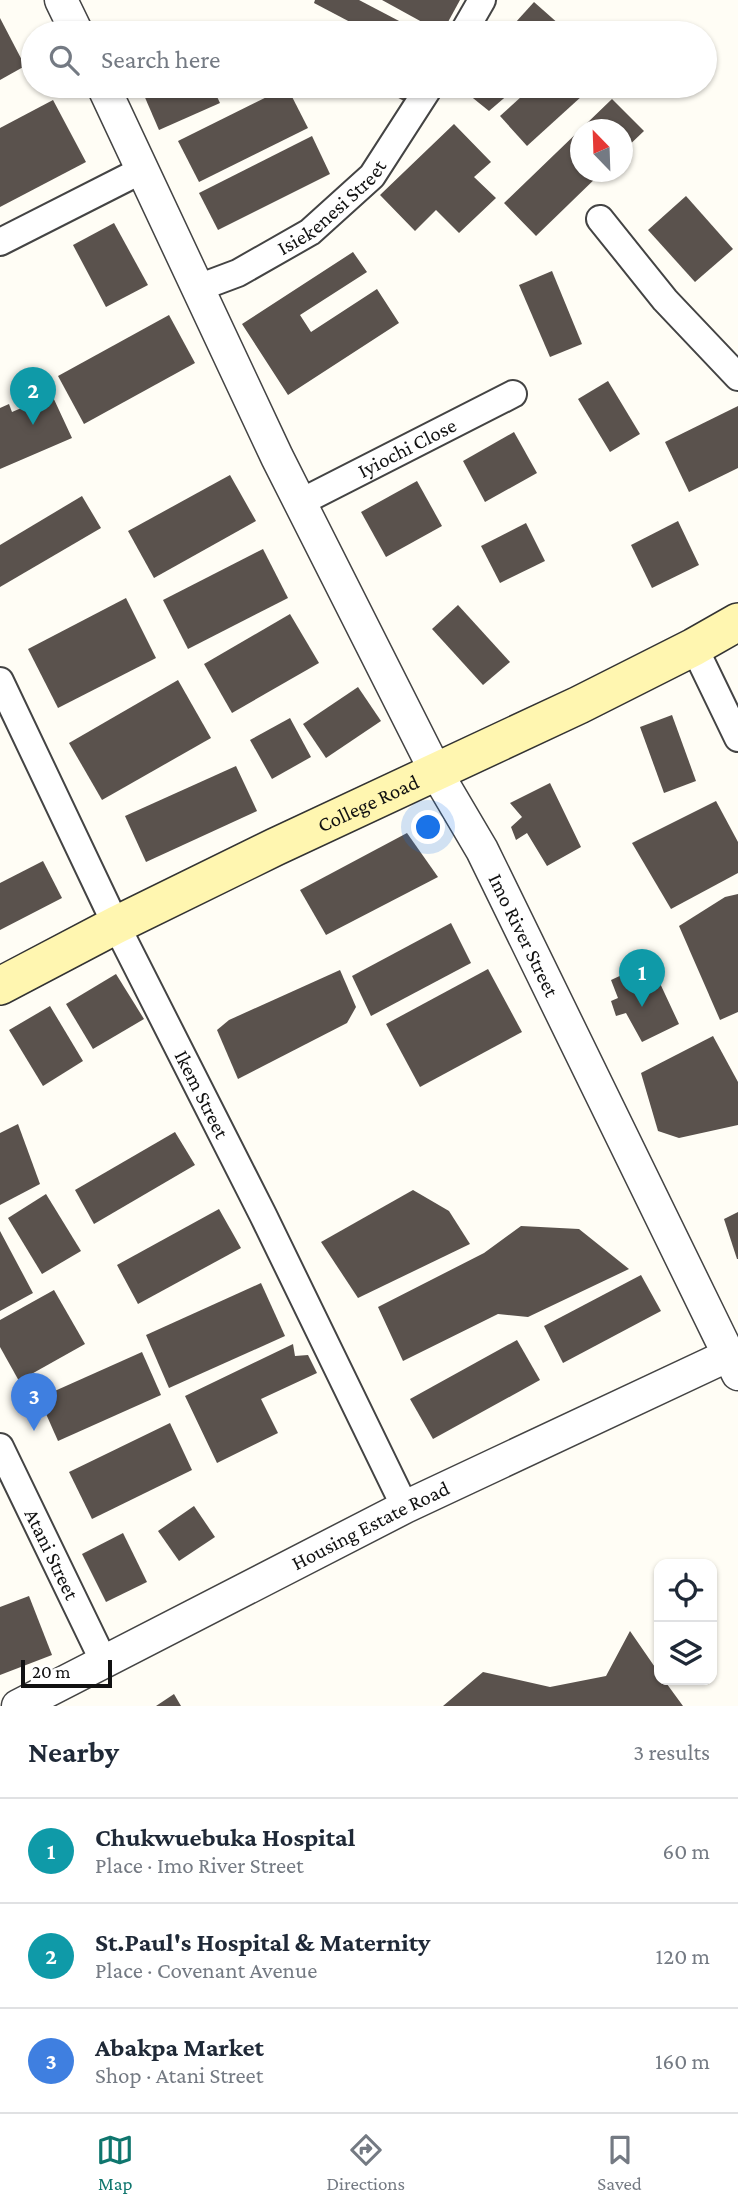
<!DOCTYPE html>
<meta charset="utf-8">
<style>
:root{--surface:#fff;--page:#f6f6f7;--text:#1f2937;--muted:#747a83;--line:#e0e1e3;--accent:#0f766e}
body{margin:0;font-family:"Crimson Pro",serif;background:var(--page);color:var(--text)}
.controls{position:absolute;right:21px;bottom:21px;display:grid;overflow:hidden;border-radius:14px;box-shadow:0 2px 5px #0004}
.controls button{width:63px;height:63px;display:grid;place-items:center;padding:0;border:0;border-bottom:2px solid var(--line);background:var(--surface);color:var(--text);font:35px sans-serif}
.compass{position:absolute;left:570px;top:119px;width:63px;height:63px;border-radius:50%;background:var(--surface);box-shadow:0 2px 5px #0004;rotate:337deg}
.scale{position:absolute;left:21px;bottom:18px;width:91px;box-sizing:border-box;padding-left:7px;border:4px solid #111;border-top:0;font-size:19px;line-height:24px;white-space:nowrap;color:#111;-webkit-text-stroke:5px #fff;paint-order:stroke}
.you{position:absolute;left:429px;top:828px;width:24px;height:24px;margin:-18px;border:5px solid #fff;border-radius:50%;background:#1a73e8;box-shadow:0 0 0 10px #1a73e833}
.badge{display:grid;place-items:center;width:46px;height:46px;border-radius:50%;background:var(--accent);color:#fff;font-size:23px;font-weight:700}
.pin{position:absolute;translate:-50% -58px;filter:drop-shadow(0 2px 4px #0008)}
.pin::after{content:'';position:absolute;top:37px;width:24px;height:21px;background:inherit;clip-path:polygon(0 0,100% 0,50% 100%)}
.list{margin:0;padding:0;list-style:none}
h2{display:flex;justify-content:space-between;align-items:center;height:91px;margin:0;padding:0 28px;font-size:30px}
h2 small{font-size:23px;font-weight:400;color:var(--muted)}
.list li{display:grid;grid-template-columns:46px 1fr auto;gap:21px;align-items:center;box-sizing:border-box;height:105px;padding:0 28px;border-top:2px solid var(--line)}
.list b{display:block;font-size:26px;white-space:nowrap}
.list p{margin:0;font-size:23px;white-space:nowrap;color:var(--muted)}
.list em{font-size:23px;font-style:normal;color:var(--muted)}
.icon{flex:none;width:38px;height:38px;fill:none;stroke:currentColor;stroke-width:2;stroke-linecap:round;stroke-linejoin:round}
.map{position:relative;flex:none;width:738px;height:1706px;overflow:hidden}
.search{position:absolute;background:var(--surface);box-shadow:0 2px 5px #0004;left:21px;right:21px;top:21px;height:77px;display:flex;align-items:center;gap:18px;box-sizing:border-box;padding:0 24px;border-radius:38px;color:var(--muted);font-size:26px}
.sheet{height:406px;background:var(--surface)}
nav{display:flex;justify-content:space-around;align-items:center;box-sizing:border-box;height:98px;border-top:2px solid var(--line);background:var(--surface);font-size:19px;color:var(--muted)}
nav a{display:grid;justify-items:center;gap:4px}
nav .on{color:var(--accent)}
.map>svg:first-child{display:block}
</style>
<div class="map">
<svg width="738" height="1706" viewBox="0 0 738 1706">
<rect width="100%" height="100%" fill="#fffdf5"/>
<!-- building -->
<g fill="#5a524d">
<path d="M315 0H359L422 33H371L314 3Z"/>
<path d="M382 0H460L442 33Z"/>
<path d="M534 2 569 33H506Z"/>
<path d="M0 18 25 66 0 80Z"/>
<path d="M140 86H212L220 103 159 130Z"/>
<path d="M376 86H412L404 101Z"/>
<path d="M458 86H518L489 111Z"/>
<path d="M533 86H593L527 146 500 116Z"/>
<path d="M287 87 308 128 199 182 178 141Z"/>
<path d="M612 99 644 131 622 152V130H580V172H602L536 236 504 203Z"/>
<path d="M53 100 86 162 0 207V128Z"/>
<path d="M454 124 491 162 474 177 496 198 459 233 436 210 415 231 380 195Z"/>
<path d="M312 136 330 174 218 230 199 193Z"/>
<path d="M686 196 733 249 695 282 648 230Z"/>
<path d="M114 223 148 285 106 307 73 245Z"/>
<path d="M353 252 367 272 300 315 311 332 377 289 399 323 288 395 242 324Z"/>
<path d="M552 271 582 344 550 357 519 285Z"/>
<path d="M169 315 195 363 84 424 58 376Z"/>
<path d="M608 381 640 434 610 452 578 399Z"/>
<path d="M52 395 72 438 0 469V408L9 404 12 412Z"/>
<path d="M738 406V468L689 492 665 442Z"/>
<path d="M514 432 537 473 485 502 463 461Z"/>
<path d="M230 475 256 521 154 578 128 531Z"/>
<path d="M417 481 442 526 386 557 361 512Z"/>
<path d="M82 496 101 528 0 587V545Z"/>
<path d="M678 521 699 565 652 588 631 545Z"/>
<path d="M526 523 545 561 500 583 481 546Z"/>
<path d="M263 549 288 598 188 649 163 600Z"/>
<path d="M126 598 156 658 58 708 28 649Z"/>
<path d="M458 605 510 662 483 685 432 629Z"/>
<path d="M290 614 319 663 232 713 204 664Z"/>
<path d="M178 680 211 738 102 800 69 743Z"/>
<path d="M358 687 381 721 326 758 303 724Z"/>
<path d="M672 715 696 781 664 793 640 727Z"/>
<path d="M290 718 311 757 272 779 250 740Z"/>
<path d="M236 766 257 811 146 862 125 816Z"/>
<path d="M550 783 581 847 547 866 527 833 516 840 511 827 522 817 510 803Z"/>
<path d="M716 801 738 842V873L671 909 632 843Z"/>
<path d="M407 833 438 877 326 935 300 890Z"/>
<path d="M43 861 62 898 0 930V883Z"/>
<path d="M738 894V1012L720 1020 679 926 725 897Z"/>
<path d="M451 923 471 963 371 1016 352 976Z"/>
<path d="M650 962 679 1024 642 1042 626 1013 616 1016 611 1001 618 998 611 980Z"/>
<path d="M488 969 522 1032 420 1087 386 1024Z"/>
<path d="M340 970 356 1007 347 1023 238 1079 217 1030 229 1020Z"/>
<path d="M116 974 144 1019 93 1049 66 1004Z"/>
<path d="M50 1006 83 1061 43 1086 9 1030Z"/>
<path d="M713 1036 738 1082V1125L679 1138 658 1131 641 1073Z"/>
<path d="M18 1124 40 1184 0 1205V1133Z"/>
<path d="M175 1132 195 1165 94 1224 75 1190Z"/>
<path d="M413 1190 449 1211 470 1244 358 1298 321 1242Z"/>
<path d="M46 1194 81 1251 42 1274 8 1218Z"/>
<path d="M219 1209 241 1248 138 1304 117 1265Z"/>
<path d="M738 1212V1259H737L724 1219Z"/>
<path d="M521 1226 579 1229 629 1269 528 1317 498 1314 403 1361 378 1307 484 1253Z"/>
<path d="M0 1231 33 1293 0 1311Z"/>
<path d="M641 1275 661 1311 563 1363 544 1326Z"/>
<path d="M261 1283 285 1336 169 1388 146 1335Z"/>
<path d="M54 1290 85 1344 19 1381 0 1347V1320Z"/>
<path d="M517 1340 540 1380 433 1439 410 1399Z"/>
<path d="M293 1344 295 1356 308 1355 317 1373 261 1399 278 1433 217 1463 185 1396Z"/>
<path d="M142 1352 161 1395 58 1441 39 1398Z"/>
<path d="M170 1423 192 1470 92 1519 69 1472Z"/>
<path d="M194 1506 215 1537 179 1561 158 1531Z"/>
<path d="M123 1533 147 1582 106 1602 82 1554Z"/>
<path d="M29 1596 52 1655 0 1675V1607Z"/>
<path d="M630 1631 659 1673V1680H664L683 1706H443L483 1672 550 1687 606 1676Z"/>
<path d="M174 1694 181 1706H156Z"/>
</g>
<g fill="none" stroke-linecap="round" stroke-linejoin="round">
<!-- minor casing -->
<g stroke="#444" stroke-width="30">
<g id="minor">
<path d="M463 33 482 0"/>
<path d="M600 219 665 300 738 377"/>
<path d="M0 242 144 169"/>
<path id="s1" d="M198 288 238 273 310 232 372 176 430 86"/>
<path id="s2" d="M301 502 513 394"/>
<path d="M694 647 738 738"/>
<path id="s3" d="M0 681 116 925 263 1215 405 1507"/>
<path id="s4" d="M0 1447 104 1662"/>
</g>
</g>
<!-- tertiary casing -->
<g stroke="#444" stroke-width="35">
<g id="tertiary">
<path d="M61 0 77 33"/>
<path id="s5" d="M103 86 277 457 436 772 482 850 738 1374"/>
<path id="s6" d="M18 1706 405 1507 729 1355"/>
</g>
</g>
<!-- secondary casing -->
<g stroke="#333" stroke-width="40">
<g id="secondary">
<path id="s7" d="M0 986 116 925 275 847 579 705 694 647 738 622"/>
</g>
</g>
<!-- minor -->
<use href="#minor" stroke="#fff" stroke-width="26"/>
<!-- tertiary -->
<use href="#tertiary" stroke="#fff" stroke-width="32"/>
<!-- secondary -->
<use href="#secondary" stroke="#fff6b0" stroke-width="37"/>
</g>
<g text-anchor="middle" stroke-width="7" stroke-linejoin="round" paint-order="stroke">
<!-- street labels -->
<g font-size="21" fill="#111" stroke="#fff">
<text dy="7" stroke="none"><textPath href="#s1" startOffset="158">Isiekenesi Street</textPath></text>
<text dy="7" stroke="none"><textPath href="#s2" startOffset="119">Iyiochi Close</textPath></text>
<text dy="7" stroke="none"><textPath href="#s7" startOffset="411">College Road</textPath></text>
<text dy="7" stroke="none"><textPath href="#s5" startOffset="948">Imo River Street</textPath></text>
<text dy="7" stroke="none"><textPath href="#s3" startOffset="460">Ikem Street</textPath></text>
<text dy="7" stroke="none"><textPath href="#s6" startOffset="396">Housing Estate Road</textPath></text>
<text dy="7" stroke="none"><textPath href="#s4" startOffset="119">Atani Street</textPath></text>
</g>
</g>
</svg>
<div class="controls">
<button><svg class="icon" aria-label="locate" viewBox="0 0 24 24"><circle cx="12" cy="12" r="6"/><path d="M12 2v4M12 18v4M2 12h4M18 12h4"/></svg></button>
<button><svg class="icon" aria-label="layers" viewBox="0 0 24 24"><path d="M12 4l9 5-9 5-9-5zM3 14l9 5 9-5"/></svg></button>
</div>
<svg class="compass" viewBox="-18 -18 36 36"><path d="M0-13l5 13h-10z" fill="#e53935"/><path d="M0 13l5-13h-10z" fill="#747a83"/></svg>
<div class="scale">20 m</div>
<div class="you"></div>
<div class="pin badge" style="left:642px;top:1007px;background:#0f9aa8">1</div>
<div class="pin badge" style="left:33px;top:425px;background:#0f9aa8">2</div>
<div class="pin badge" style="left:34px;top:1431px;background:#3f7fe0">3</div>
<div class="search"><svg class="icon" aria-label="search" viewBox="0 0 24 24"><circle cx="10" cy="10" r="6"/><path d="M15 15l6 6"/></svg>Search here</div>
</div>
<section class="sheet">
<h2>Nearby<small>3 results</small></h2>
<ul class="list">
<li><span class="badge" style="background:#0f9aa8">1</span><div><b>Chukwuebuka Hospital</b><p>Place · Imo River Street</p></div><em>60 m</em></li>
<li><span class="badge" style="background:#0f9aa8">2</span><div><b>St.Paul's Hospital &amp; Maternity</b><p>Place · Covenant Avenue</p></div><em>120 m</em></li>
<li><span class="badge" style="background:#3f7fe0">3</span><div><b>Abakpa Market</b><p>Shop · Atani Street</p></div><em>160 m</em></li>
</ul>
</section>
<nav>
<a class="on"><svg class="icon" aria-label="map" viewBox="0 0 24 24"><path d="M3 6l6-2 6 2 6-2v14l-6 2-6-2-6 2zM9 4v14M15 6v14"/></svg>Map</a>
<a><svg class="icon" aria-label="directions" viewBox="0 0 24 24"><path d="M12 3l9 9-9 9-9-9zM9 14v-3h6M13 9l2 2-2 2"/></svg>Directions</a>
<a><svg class="icon" aria-label="saved" viewBox="0 0 24 24"><path d="M7 4h10v16l-5-4-5 4z"/></svg>Saved</a>
</nav>
